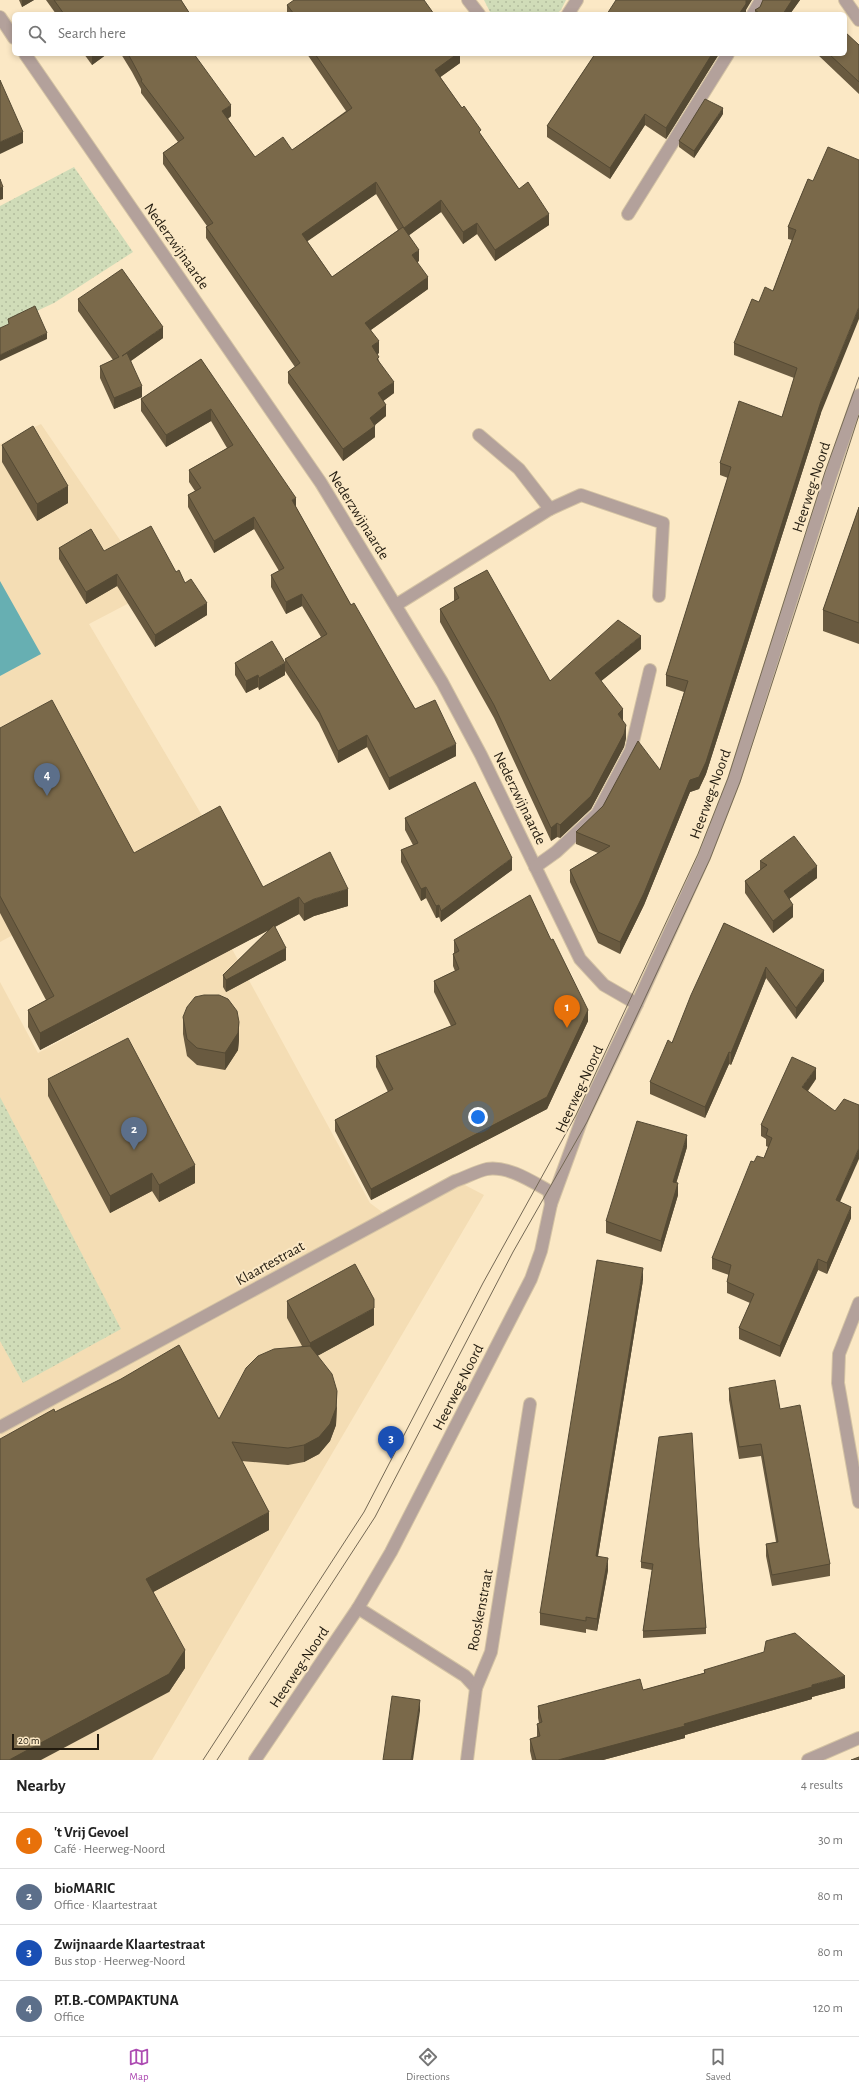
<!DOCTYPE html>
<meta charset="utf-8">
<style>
:root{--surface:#fff;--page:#f6f6f6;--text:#222;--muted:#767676;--line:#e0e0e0;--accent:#ad4bb2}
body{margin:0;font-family:"Alegreya Sans",sans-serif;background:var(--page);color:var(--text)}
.scale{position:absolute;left:12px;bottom:10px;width:87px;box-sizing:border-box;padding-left:4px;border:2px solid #221b0f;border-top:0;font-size:11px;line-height:14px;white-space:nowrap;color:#221b0f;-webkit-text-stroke:3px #fbe8c5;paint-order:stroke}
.you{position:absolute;left:478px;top:1117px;width:14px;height:14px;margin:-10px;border:3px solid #fff;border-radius:50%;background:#1a73e8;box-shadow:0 0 0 6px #1a73e833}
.badge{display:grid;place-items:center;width:26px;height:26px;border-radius:50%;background:var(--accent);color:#fff;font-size:13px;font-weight:700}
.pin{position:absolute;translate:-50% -33px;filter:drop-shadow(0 1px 2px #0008)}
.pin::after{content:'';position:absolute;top:21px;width:14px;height:12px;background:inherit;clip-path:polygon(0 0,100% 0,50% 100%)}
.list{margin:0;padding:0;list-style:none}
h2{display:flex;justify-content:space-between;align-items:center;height:52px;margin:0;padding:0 16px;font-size:17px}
h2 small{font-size:13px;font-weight:400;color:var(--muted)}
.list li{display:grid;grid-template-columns:26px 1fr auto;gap:12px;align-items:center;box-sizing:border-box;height:56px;padding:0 16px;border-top:1px solid var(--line)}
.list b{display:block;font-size:15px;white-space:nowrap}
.list p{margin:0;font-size:13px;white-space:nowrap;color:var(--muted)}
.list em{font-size:13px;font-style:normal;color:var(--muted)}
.icon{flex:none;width:22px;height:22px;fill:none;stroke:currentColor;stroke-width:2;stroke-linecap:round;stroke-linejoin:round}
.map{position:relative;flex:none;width:859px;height:1760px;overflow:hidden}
.search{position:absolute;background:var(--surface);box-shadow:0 2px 6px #0003;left:12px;right:12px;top:12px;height:44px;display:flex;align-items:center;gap:10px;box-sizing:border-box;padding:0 14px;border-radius:6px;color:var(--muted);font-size:15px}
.sheet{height:276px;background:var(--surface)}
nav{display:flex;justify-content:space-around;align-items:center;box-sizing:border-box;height:56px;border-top:1px solid var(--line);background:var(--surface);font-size:11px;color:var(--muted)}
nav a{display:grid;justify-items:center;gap:2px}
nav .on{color:var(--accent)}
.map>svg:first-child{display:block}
</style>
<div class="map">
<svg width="859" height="1760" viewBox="0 0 859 1760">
<defs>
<pattern id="grass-dots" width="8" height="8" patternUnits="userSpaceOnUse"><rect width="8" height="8" fill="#d0dcb8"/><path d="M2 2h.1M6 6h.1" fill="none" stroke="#b2bc9d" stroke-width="1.8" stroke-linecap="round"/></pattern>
</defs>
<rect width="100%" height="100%" fill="#fbe8c5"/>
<!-- built -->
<g fill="#f4ddb4">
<path d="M41 424 154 590 89 624 210 829 0 942V444Z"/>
<path d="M232 949 370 1203 394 1221 461 1183 484 1195 152 1760H0V982L38 1053Z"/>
</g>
<!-- grass -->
<g fill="url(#grass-dots)">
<path d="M484 0H566L561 10 556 14H491Z"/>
<path d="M74 167 133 252 54 303 0 328V206Z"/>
<path d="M0 1097 121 1329 23 1383 0 1341Z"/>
</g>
<!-- water -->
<path fill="#67afb2" d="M0 581 41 654 0 676Z"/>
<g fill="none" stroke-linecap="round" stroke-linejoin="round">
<!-- minor casing -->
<g stroke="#d4c3a4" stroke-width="14">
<g id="minor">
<path d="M468 0 479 14"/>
<path d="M845 0 859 20"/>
<path d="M568 14 577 0"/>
<path d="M753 14 761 0"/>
<path d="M0 17 14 38"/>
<path d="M25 54 321 483 442 682 481 755 580 959 604 985 637 1004"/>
<path d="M628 214 728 54"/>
<path d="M550 509 581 495 663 523 659 596"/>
<path d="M396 605 550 509 519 469 479 435"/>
<path d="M535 867 556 852 597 814 631 750 650 670"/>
<path d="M859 1303 839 1354 838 1383 859 1502"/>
<path d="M0 1427 455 1181C465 1178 477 1171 487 1169 509 1166 531 1181 549 1191L551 1204"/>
<path d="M358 1608 465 1676 476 1688 467 1760"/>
<path d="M476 1688 491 1652 530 1404"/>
<path d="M255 1760 358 1608 391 1552 531 1279 541 1251 551 1204 582 1119 637 1004 704 857 734 780 831 475 859 395"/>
<path d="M808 1760 859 1738"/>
</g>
</g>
<!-- minor -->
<use href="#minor" stroke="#b3a19b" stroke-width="12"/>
<!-- tram -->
<g stroke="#746854" stroke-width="1">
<path d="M203 1760 364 1512 483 1283 576 1115 698 854 728 778 825 472 859 377"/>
<path d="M217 1760 375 1517 513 1252 587 1122 710 859 740 782 859 415"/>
</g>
</g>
<!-- wall -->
<g fill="#695a40" fill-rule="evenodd">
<path d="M19 0H34L22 7Z"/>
<path d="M46 0H181L190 14H56Z"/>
<path d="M763 0H800L790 14H755V10L760 7Z"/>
<path d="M287 5 434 14H287Z"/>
<path d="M859 45V94L817 54H845Z"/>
<path d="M84 54H107L92 65Z"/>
<path d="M121 54H194L231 116 228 119 255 157 292 150 346 111 307 54H460V63L440 77 519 189 549 225 495 261 477 234 463 244 441 212 409 235 419 261 417 262 428 289 371 330 379 353 377 354 379 361 394 393 383 401 386 416 375 425V437L343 461 288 383V372L295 367 206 238V227L207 226 163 164V153L178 142 141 93V89L132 72ZM376 194 398 230 332 277 307 241Z"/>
<path d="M595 54H719L666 139 645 125 610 179 547 137V126Z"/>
<path d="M723 114 694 158 679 147V141Z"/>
<path d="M808 179 821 413 706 774 699 789 690 792 644 905 620 954 598 943 570 882V870L598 853 576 844V832L660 770 684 692 666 686V675L728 478 720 475V463L782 417 794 378 734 355V343L759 302 773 291 792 240 788 239V227Z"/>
<path d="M78 299 163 338 131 361 142 397 114 409 100 378V366L113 360 78 311Z"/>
<path d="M201 359 296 507 351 605 415 709 456 756 389 790 367 747 338 763 319 723 285 671V659L321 637 302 606 286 614 271 587V575L279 571 254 529 214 553 188 507V495L195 491 189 482V470L227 448 211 421 166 447 141 411V399Z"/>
<path d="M2 445 68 503 37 521 2 462Z"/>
<path d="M859 507V644L823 631V610Z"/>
<path d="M59 548 104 551 176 572 207 615 155 647 117 586 86 604 59 559Z"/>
<path d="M454 588 550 681 641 649 601 681 623 721 626 738 624 747 591 809 560 838 557 837 551 841 494 718 440 622V609L454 601Z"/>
<path d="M235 663 285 675 259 690 258 687 246 693 235 675Z"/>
<path d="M0 728 134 853 263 887 348 906 314 916 304 921 299 914 275 927 286 960 226 992 223 987V975L269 930 40 1050 28 1027V1010L46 1000 0 913Z"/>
<path d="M405 818 512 870 441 922 439 917 436 918 426 898 421 901 401 862V850L413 845 405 830Z"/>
<path d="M760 861 817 878 789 899 793 917 773 933 745 893V881L760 870Z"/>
<path d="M724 923 824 981 796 1019 766 978 731 1065 729 1064 705 1118 650 1094V1082L672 1043Z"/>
<path d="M454 940 588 1021 547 1109 371 1200 335 1131V1120L388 1092 376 1067V1056L451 1026 434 992V981L455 971 453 966V954L454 953Z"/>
<path d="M183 1017 239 1039 238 1050 225 1070 197 1065 187 1056 183 1034Z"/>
<path d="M48 1079 195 1183 159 1202 152 1191 110 1213 48 1096Z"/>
<path d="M816 1079 808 1091 840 1202 851 1218 827 1274 818 1270 780 1357 739 1339V1328L750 1303 727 1293V1282L729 1275 712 1269V1258L754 1162 764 1158 768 1147 766 1146V1139L761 1136V1125Z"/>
<path d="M687 1147 676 1183 678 1195 661 1252 606 1233V1221Z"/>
<path d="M643 1280 598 1556 608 1570 597 1631 586 1629V1633L540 1625V1613Z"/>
<path d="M287 1301 374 1325 317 1356 337 1408 336 1425 330 1441 319 1454 304 1462 288 1465 241 1461 269 1530 153 1592 185 1668 169 1692 55 1412 219 1419 302 1346 287 1318Z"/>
<path d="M729 1388 780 1409 830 1564V1576L772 1586 766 1556V1544L776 1542 761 1456 739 1459 729 1400Z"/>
<path d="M699 1547 706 1628V1634L643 1638V1631L652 1570 641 1568V1562Z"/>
<path d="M704 1670 845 1688 812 1697V1699L685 1735V1738L603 1760H532L530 1751V1739L537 1737V1724L539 1723 538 1718V1706L643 1690 704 1673Z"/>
</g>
<!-- shaded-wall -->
<g fill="#554a34">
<path d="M22 0H34L22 7Z"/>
<path d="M746 0H752L746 10V14H739Z"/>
<path d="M792 0H800L790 14H783Z"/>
<path d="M92 54H107L92 65Z"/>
<path d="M457 54H460V63L435 81V70Z"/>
<path d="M712 54H719L666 139V128Z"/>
<path d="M231 105V116L222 123V111Z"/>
<path d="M723 108V114L694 158V151Z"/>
<path d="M645 114V125L610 179V168Z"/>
<path d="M23 132V143L0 154V142Z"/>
<path d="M376 182V194L302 245V234Z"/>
<path d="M3 187V199L0 200V188Z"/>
<path d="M441 200V212L404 239V228Z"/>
<path d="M549 214V225L495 261V250Z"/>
<path d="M477 223V234L463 244V232Z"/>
<path d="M419 250V261L412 266V255Z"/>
<path d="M428 277V289L365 334V323Z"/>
<path d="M859 307V319L821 413 706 774 699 789 690 792 644 905 620 954V942L821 401Z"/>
<path d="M163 327V338L122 367V356Z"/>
<path d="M47 333V339L0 361V355Z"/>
<path d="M379 341V353L372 358V346Z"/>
<path d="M394 382V393L378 405V393Z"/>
<path d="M142 386V397L114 409V398Z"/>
<path d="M386 405V416L370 429V418Z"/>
<path d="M211 409V421L166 447V435Z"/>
<path d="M375 426V437L343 461V449Z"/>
<path d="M68 486V503L37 521V504Z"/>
<path d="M296 498V510L292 500Z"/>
<path d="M254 517V529L214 553V541Z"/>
<path d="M117 574V586L86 604V592Z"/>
<path d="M302 594V606L286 614V602Z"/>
<path d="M207 603V615L155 647V635Z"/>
<path d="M641 636V649L595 686V673Z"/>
<path d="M285 663V675L259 690V678Z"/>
<path d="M258 675V687L246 693V681Z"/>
<path d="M623 709V722L618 714Z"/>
<path d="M626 725V738L624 747 591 809 560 838V825Z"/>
<path d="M367 735V747L338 763V751Z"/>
<path d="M456 744V756L389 790V778Z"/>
<path d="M557 823V837L551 841V828Z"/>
<path d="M512 858V870L441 922V911Z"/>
<path d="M817 866V878L784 903V891Z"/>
<path d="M426 887V898L421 901V889Z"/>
<path d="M348 889V906L314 916 304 921V904L314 899Z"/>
<path d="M299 897V914L40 1050V1033Z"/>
<path d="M439 905V917L436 918V906Z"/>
<path d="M793 905V917L773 933V921Z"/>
<path d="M286 948V960L226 992V980Z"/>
<path d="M766 967V978L731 1065V1053Z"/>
<path d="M824 970V981L796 1019V1008Z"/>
<path d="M588 1010V1021L547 1109 371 1200V1189Z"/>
<path d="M239 1022V1039L238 1050 225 1070V1053Z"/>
<path d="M729 1052V1064L705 1118V1107Z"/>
<path d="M816 1068V1079L802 1098V1087Z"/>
<path d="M687 1135V1147L673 1194V1182Z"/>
<path d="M859 1148V1159L836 1211V1200Z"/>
<path d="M195 1165V1183L159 1202V1185Z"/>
<path d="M152 1173V1191L110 1213V1196Z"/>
<path d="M678 1183V1195L661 1252V1241Z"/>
<path d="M851 1207V1218L827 1274V1263Z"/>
<path d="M818 1259V1270L780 1357V1346Z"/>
<path d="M643 1268V1280L596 1568V1556Z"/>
<path d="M374 1308V1325L310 1360V1343Z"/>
<path d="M337 1391 336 1425 330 1441 319 1454 304 1462V1445Z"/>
<path d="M269 1512V1530L146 1596V1579Z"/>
<path d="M608 1558V1570L597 1631V1619Z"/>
<path d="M185 1650V1668L169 1692 41 1760H9Z"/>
<path d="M845 1676V1688L812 1697V1699L685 1735V1738L603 1760H558L684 1724 812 1685Z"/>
<path d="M420 1700V1711L413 1760H411Z"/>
</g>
<!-- building -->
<g fill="#7a694a" stroke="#554a34">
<path d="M54 0H181L190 14H64Z"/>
<path d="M294 0H424L434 14H294L287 5Z"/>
<path d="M616 0H746V4L739 14H607Z"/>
<path d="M763 0H792L783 14H760L755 10 760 7Z"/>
<path d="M845 32 859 45V82L829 54H845Z"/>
<path d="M128 54H194L231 105 222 111 255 157 283 137 292 150 352 108 315 54H457L435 70 462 108 464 106 481 130 479 132 519 189 528 182 549 214 495 250 477 223 463 232 441 200 404 228 376 182 302 234 332 277 403 227 419 250 412 255 428 277 365 323 379 341 372 346 379 357 377 359 394 382 378 393 386 405 370 418 375 426 343 449 288 372 300 363 206 227 213 223 163 153 184 138 141 81 142 80 132 61Z"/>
<path d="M595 54H712L666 128 645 114 610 168 547 126Z"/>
<path d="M0 80 23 132 0 142Z"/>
<path d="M705 99 723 108 694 151 679 141Z"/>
<path d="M828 147 859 160V307L821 401 706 762 699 777 690 780 644 893 620 942 598 932 570 870 610 846 576 832 603 806 638 741 660 770 688 681 666 675 731 467 720 463 739 401 782 417 797 368 734 343 752 299 759 302 765 287 773 291 796 230 788 227 808 179 813 181Z"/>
<path d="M0 179 3 187 0 188Z"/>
<path d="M122 269 163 327 122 356 127 353 142 386 114 398 100 366 119 357 78 299Z"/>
<path d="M35 306 47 333 0 355V328L9 324 8 319Z"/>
<path d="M201 359 296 498 292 500 351 605 354 603 415 709 435 700 456 744 389 778 367 735 338 751 319 711 285 659 327 634 302 594 286 602 271 575 284 568 254 517 214 541 188 495 201 488 189 470 233 445 211 409 166 435 141 399Z"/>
<path d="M33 426 68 486 37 504 2 445Z"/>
<path d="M859 507V623L823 610Z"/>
<path d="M151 526 176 572 179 570 185 583 191 579 207 603 155 635 117 574 86 592 59 548 91 529 104 551Z"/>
<path d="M487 570 550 681 618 620 641 636 595 673 623 709 618 714 626 725 624 734 591 796 560 825 557 823 551 828 494 705 440 609 459 598 454 588Z"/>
<path d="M272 641 285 663 259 678 258 675 246 681 235 663Z"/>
<path d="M52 700 134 853 220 806 263 887 330 852 348 889 314 899 304 904 299 897 40 1033 28 1010 54 996 0 896V728Z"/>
<path d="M475 782 512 858 441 911 439 905 436 906 426 887 421 889 401 850 418 843 405 818Z"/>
<path d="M794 836 817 866 784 891 793 905 773 921 745 881 767 865 760 861Z"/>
<path d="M530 895 551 940 553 939 588 1010 547 1097 371 1189 335 1120 393 1089 376 1056 456 1024 434 981 459 969 453 954 459 951 454 940Z"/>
<path d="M724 923 824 970 796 1008 766 967 731 1053 729 1052 705 1107 650 1082 668 1040 672 1043 691 995Z"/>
<path d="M274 925 286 948 226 980 223 975Z"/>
<path d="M204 995H219L228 999 237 1011 239 1022 238 1033 225 1053 197 1048 187 1039 183 1017 187 1007 195 997Z"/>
<path d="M128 1038 195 1165 159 1185 152 1173 110 1196 48 1079Z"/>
<path d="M792 1057 816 1068 802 1087 835 1111 844 1099 859 1105V1148L836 1200 851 1207 827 1263 818 1259 780 1346 739 1328 754 1294 727 1282 731 1265 712 1258 751 1161 754 1162 757 1156 764 1158 772 1138 766 1135 768 1129 761 1125Z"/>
<path d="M637 1121 687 1135 673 1182 678 1183 661 1241 606 1221Z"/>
<path d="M597 1260 643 1268 596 1556 608 1558 597 1619 586 1617V1621L540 1613Z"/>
<path d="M355 1264 374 1299V1308L310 1343 287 1301Z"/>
<path d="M179 1345 219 1419 246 1368 258 1356 274 1349 310 1346 332 1374 337 1391 336 1408 330 1424 319 1437 304 1445 288 1448 232 1442 269 1512 146 1579 185 1650 169 1674 9 1760H0V1439L54 1409 55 1412 121 1379Z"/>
<path d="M775 1380 780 1409 800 1405 830 1564 772 1575 766 1544 778 1542 761 1444 739 1447 729 1388Z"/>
<path d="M692 1433 699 1547 706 1628 643 1631 653 1564 641 1562 659 1437Z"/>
<path d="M795 1633 845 1676 812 1685V1687L684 1724 685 1726 558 1760H536L530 1739 540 1736 537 1724 542 1722 538 1706 640 1679 643 1690 705 1673 704 1670 764 1652 766 1641Z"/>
<path d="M392 1696 420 1700 411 1760H383Z"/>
<path d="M859 1757V1760H851Z"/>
</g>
<g text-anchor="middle" stroke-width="4" stroke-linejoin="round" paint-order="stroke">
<!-- street labels -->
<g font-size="15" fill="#221b0f" stroke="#fbe8c5">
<text transform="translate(177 246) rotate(55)" y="5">Nederzwijnaarde</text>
<text transform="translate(811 487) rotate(-72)" y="5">Heerweg-Noord</text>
<text transform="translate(359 515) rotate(58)" y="5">Nederzwijnaarde</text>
<text transform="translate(710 794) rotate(-70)" y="5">Heerweg-Noord</text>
<text transform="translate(520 798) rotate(64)" y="5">Nederzwijnaarde</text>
<text transform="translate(579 1089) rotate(-65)" y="5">Heerweg-Noord</text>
<text transform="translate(270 1263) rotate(-29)" y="5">Klaartestraat</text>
<text transform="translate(458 1387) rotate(-63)" y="5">Heerweg-Noord</text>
<text transform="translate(480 1610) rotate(-79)" y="5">Rooskenstraat</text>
<text transform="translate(299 1667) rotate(-56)" y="5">Heerweg-Noord</text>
</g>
</g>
</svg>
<div class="scale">20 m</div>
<div class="you"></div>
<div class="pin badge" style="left:567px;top:1028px;background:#e8710a">1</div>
<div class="pin badge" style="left:134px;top:1150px;background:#5c6f8a">2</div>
<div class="pin badge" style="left:391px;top:1459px;background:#1a4fb4">3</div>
<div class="pin badge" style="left:47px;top:796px;background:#5c6f8a">4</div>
<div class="search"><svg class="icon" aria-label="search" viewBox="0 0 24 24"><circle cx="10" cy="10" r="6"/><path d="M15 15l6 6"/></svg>Search here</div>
</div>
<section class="sheet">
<h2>Nearby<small>4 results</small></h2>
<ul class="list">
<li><span class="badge" style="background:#e8710a">1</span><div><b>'t Vrij Gevoel</b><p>Café · Heerweg-Noord</p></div><em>30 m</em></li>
<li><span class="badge" style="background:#5c6f8a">2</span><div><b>bioMARIC</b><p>Office · Klaartestraat</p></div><em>80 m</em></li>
<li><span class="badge" style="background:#1a4fb4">3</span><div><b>Zwijnaarde Klaartestraat</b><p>Bus stop · Heerweg-Noord</p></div><em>80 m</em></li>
<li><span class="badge" style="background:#5c6f8a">4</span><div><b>P.T.B.-COMPAKTUNA</b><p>Office</p></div><em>120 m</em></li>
</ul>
</section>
<nav>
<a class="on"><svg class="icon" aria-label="map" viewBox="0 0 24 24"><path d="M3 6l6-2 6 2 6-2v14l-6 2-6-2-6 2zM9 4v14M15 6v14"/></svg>Map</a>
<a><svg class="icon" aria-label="directions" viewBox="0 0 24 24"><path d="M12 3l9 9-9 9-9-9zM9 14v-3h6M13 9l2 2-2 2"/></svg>Directions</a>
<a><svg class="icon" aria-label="saved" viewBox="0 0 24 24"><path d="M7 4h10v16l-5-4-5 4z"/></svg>Saved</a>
</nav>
